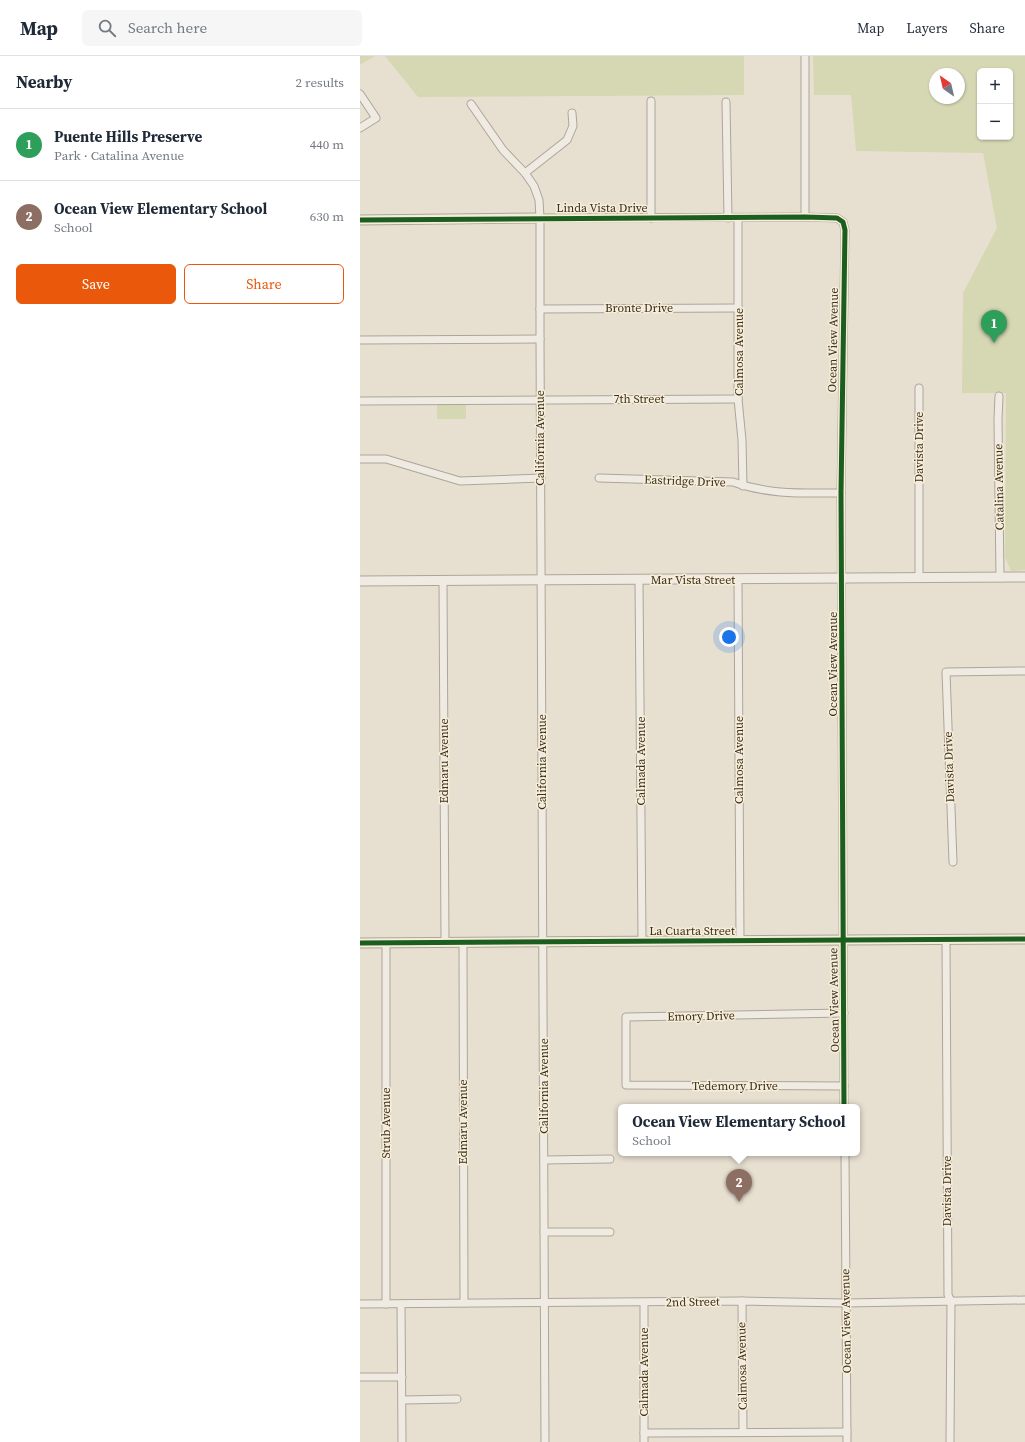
<!DOCTYPE html>
<meta charset="utf-8">
<style>
:root{--surface:#fff;--page:#f6f6f7;--text:#1f2937;--muted:#747a83;--line:#e0e1e3;--accent:#ea580c}
body{margin:0;font-family:"Source Serif 4",serif;background:var(--page);color:var(--text)}
.controls{position:absolute;right:12px;top:12px;display:grid;overflow:hidden;border-radius:6px;box-shadow:0 1px 3px #0004}
.controls button{width:36px;height:36px;display:grid;place-items:center;padding:0;border:0;border-bottom:1px solid var(--line);background:var(--surface);color:var(--text);font:20px sans-serif}
.compass{position:absolute;left:569px;top:12px;width:36px;height:36px;border-radius:50%;background:var(--surface);box-shadow:0 1px 3px #0004;rotate:326deg}
.you{position:absolute;left:369px;top:581px;width:14px;height:14px;margin:-10px;border:3px solid #fff;border-radius:50%;background:#1a73e8;box-shadow:0 0 0 6px #1a73e833}
.badge{display:grid;place-items:center;width:26px;height:26px;border-radius:50%;background:var(--accent);color:#fff;font-size:13px;font-weight:700}
.pin{position:absolute;translate:-50% -33px;filter:drop-shadow(0 1px 2px #0008)}
.pin::after{content:'';position:absolute;top:21px;width:14px;height:12px;background:inherit;clip-path:polygon(0 0,100% 0,50% 100%)}
.popup{position:absolute;left:258px;top:1048px;width:242px;height:52px;box-sizing:border-box;display:grid;place-content:center;border-radius:6px;background:var(--surface);filter:drop-shadow(0 1px 3px #0005);font-size:13px;white-space:nowrap;color:var(--muted)}
.popup b{font-size:15px;color:var(--text)}
.popup::after{content:'';position:absolute;left:50%;top:100%;margin-left:-8px;border:8px solid transparent;border-top-color:var(--surface)}
.list{margin:0;padding:0;list-style:none}
h2{display:flex;justify-content:space-between;align-items:center;height:52px;margin:0;padding:0 16px;font-size:17px}
h2 small{font-size:13px;font-weight:400;color:var(--muted)}
.list li{display:grid;grid-template-columns:26px 1fr auto;gap:12px;align-items:center;box-sizing:border-box;height:72px;padding:0 16px;border-top:1px solid var(--line)}
.list b{display:block;font-size:15px;white-space:nowrap}
.list p{margin:0;font-size:13px;white-space:nowrap;color:var(--muted)}
.list em{font-size:13px;font-style:normal;color:var(--muted)}
.actions{display:flex;gap:8px;padding:12px 16px}
.actions a{flex:1;padding:9px 0;border:1px solid var(--accent);border-radius:6px;text-align:center;font-size:14px;color:var(--accent)}
.actions .main{background:var(--accent);color:#fff}
.icon{flex:none;width:22px;height:22px;fill:none;stroke:currentColor;stroke-width:2;stroke-linecap:round;stroke-linejoin:round}
.map{position:relative;flex:none;width:665px;height:1386px;overflow:hidden}
header{display:flex;align-items:center;gap:24px;box-sizing:border-box;height:56px;padding:0 20px;background:var(--surface);border-bottom:1px solid var(--line)}
header strong{font-size:19px}
nav{display:flex;gap:22px;margin-inline-start:auto;font-size:14px}
.search{width:280px;height:36px;background:var(--page);display:flex;align-items:center;gap:10px;box-sizing:border-box;padding:0 14px;border-radius:6px;color:var(--muted);font-size:15px}
main{display:flex}
aside{flex:1;background:var(--surface)}
.map>svg:first-child{display:block}
</style>
<header>
<strong>Map</strong>
<div class="search"><svg class="icon" aria-label="search" viewBox="0 0 24 24"><circle cx="10" cy="10" r="6"/><path d="M15 15l6 6"/></svg>Search here</div>
<nav><a>Map</a><a>Layers</a><a>Share</a></nav>
</header>
<main>
<aside>
<h2>Nearby<small>2 results</small></h2>
<ul class="list">
<li><span class="badge" style="background:#2e9e5b">1</span><div><b>Puente Hills Preserve</b><p>Park · Catalina Avenue</p></div><em>440 m</em></li>
<li><span class="badge" style="background:#8d6e63">2</span><div><b>Ocean View Elementary School</b><p>School</p></div><em>630 m</em></li>
</ul>
<div class="actions"><a class="main">Save</a><a>Share</a></div>
</aside>
<div class="map">
<svg width="665" height="1386" viewBox="0 0 665 1386">
<rect width="100%" height="100%" fill="#e7e0d1"/>
<!-- green -->
<g fill="#d6d7b3" fill-rule="evenodd">
<path d="M0 0H15L0 9Z"/>
<path d="M25 0H384V39L58 41Z"/>
<path d="M453 0H665V514L651 515 645 501 646 337H602L603 237 637 172 623 97 496 95 491 39H454ZM620 15H650V81H620ZM575 18H599V42H575Z"/>
<rect x="77" y="348" width="29" height="15"/>
</g>
<g fill="none" stroke-linecap="round" stroke-linejoin="round">
<!-- minor casing -->
<g stroke="#ada599" stroke-width="9">
<g id="minor">
<path d="M445 1V161"/>
<path d="M0 38 16 62 0 72"/>
<path d="M291 45V162"/>
<path d="M366 46 368 162"/>
<path d="M111 48 143 94 165 117 174 130 179 144 180 162V283L185 1386"/>
<path d="M165 117 207 84 213 70 212 57"/>
<path d="M180 162 445 161 477 162 483 166 485 174 481 437 484 1051"/>
<path d="M378 162V343L382 384 383 430"/>
<path d="M180 253 378 252"/>
<path d="M0 284 180 283"/>
<path d="M639 340 638 363 640 522"/>
<path d="M0 345 378 343"/>
<path d="M0 403H26L100 425 181 422"/>
<path d="M239 422 373 426C409 439 444 437 481 437"/>
<path d="M559 522V332"/>
<path d="M279 524 282 885"/>
<path d="M378 524 380 885"/>
<path d="M83 525 85 886"/>
<path d="M593 806 586 616 665 615"/>
<path d="M586 884 588 1239 591 1245 590 1386"/>
<path d="M103 886 104 1247"/>
<path d="M26 887V1248"/>
<path d="M484 957 266 961V1029L484 1030"/>
<path d="M485 1097 487 1386"/>
<path d="M184 1104 250 1103"/>
<path d="M184 1176H250"/>
<path d="M382 1245 383 1376"/>
<path d="M284 1247V1386"/>
<path d="M0 1248 382 1245 486 1247 665 1244"/>
<path d="M41 1248 42 1386"/>
<path d="M0 1321H42"/>
<path d="M43 1344 97 1343"/>
<path d="M284 1377 487 1376"/>
</g>
</g>
<!-- tertiary casing -->
<g stroke="#ada599" stroke-width="11">
<g id="tertiary">
<path d="M0 164 180 162"/>
<path d="M0 525 665 521"/>
<path d="M0 887 665 883"/>
</g>
</g>
<!-- minor -->
<use href="#minor" stroke="#efebe3" stroke-width="7"/>
<!-- tertiary -->
<use href="#tertiary" stroke="#efebe3" stroke-width="9"/>
<!-- cycleway casing -->
<g stroke="#f7eed8" stroke-width="8">
<g id="cycleway">
<path d="M0 164 445 161 477 162 483 166 485 174 481 437 484 1051"/>
<path d="M0 887 665 883"/>
</g>
</g>
<!-- cycleway -->
<use href="#cycleway" stroke="#1b5e20" stroke-width="5"/>
</g>
<g text-anchor="middle" stroke-width="3" stroke-linejoin="round" paint-order="stroke">
<!-- street labels -->
<g font-size="12" fill="#3d2e20" stroke="#f7eed8">
<text x="242" y="156">Linda Vista Drive</text>
<text x="279" y="256">Bronte Drive</text>
<text transform="translate(473 284) rotate(-89)" y="4">Ocean View Avenue</text>
<text transform="translate(379 296) rotate(-90)" y="4">Calmosa Avenue</text>
<text x="279" y="347">7th Street</text>
<text transform="translate(180 382) rotate(-90)" y="4">California Avenue</text>
<text transform="translate(559 391) rotate(-90)" y="4">Davista Drive</text>
<text transform="translate(325 425) rotate(2)" y="4">Eastridge Drive</text>
<text transform="translate(639 431) rotate(-91)" y="4">Catalina Avenue</text>
<text x="333" y="528">Mar Vista Street</text>
<text transform="translate(473 608) rotate(-90)" y="4">Ocean View Avenue</text>
<text transform="translate(379 704) rotate(-90)" y="4">Calmosa Avenue</text>
<text transform="translate(84 705) rotate(-90)" y="4">Edmaru Avenue</text>
<text transform="translate(281 705) rotate(-90)" y="4">Calmada Avenue</text>
<text transform="translate(182 706) rotate(-90)" y="4">California Avenue</text>
<text transform="translate(589 711) rotate(-92)" y="4">Davista Drive</text>
<text x="332" y="879">La Cuarta Street</text>
<text transform="translate(474 944) rotate(-91)" y="4">Ocean View Avenue</text>
<text transform="translate(341 960) rotate(-1)" y="4">Emory Drive</text>
<text transform="translate(184 1030) rotate(-90)" y="4">California Avenue</text>
<text x="375" y="1034">Tedemory Drive</text>
<text transform="translate(103 1066) rotate(-90)" y="4">Edmaru Avenue</text>
<text transform="translate(26 1067) rotate(-90)" y="4">Strub Avenue</text>
<text transform="translate(587 1135) rotate(-90)" y="4">Davista Drive</text>
<text transform="translate(333 1246) rotate(-1)" y="4">2nd Street</text>
<text transform="translate(486 1265) rotate(-91)" y="4">Ocean View Avenue</text>
<text transform="translate(382 1310) rotate(-91)" y="4">Calmosa Avenue</text>
<text transform="translate(284 1316) rotate(-90)" y="4">Calmada Avenue</text>
</g>
</g>
</svg>
<div class="controls">
<button>+</button>
<button>−</button>
</div>
<svg class="compass" viewBox="-18 -18 36 36"><path d="M0-13l5 13h-10z" fill="#e53935"/><path d="M0 13l5-13h-10z" fill="#747a83"/></svg>
<div class="you"></div>
<div class="pin badge" style="left:634px;top:287px;background:#2e9e5b">1</div>
<div class="pin badge" style="left:379px;top:1146px;background:#8d6e63">2</div>
<div class="popup"><b>Ocean View Elementary School</b>School</div>
</div>
</main>
